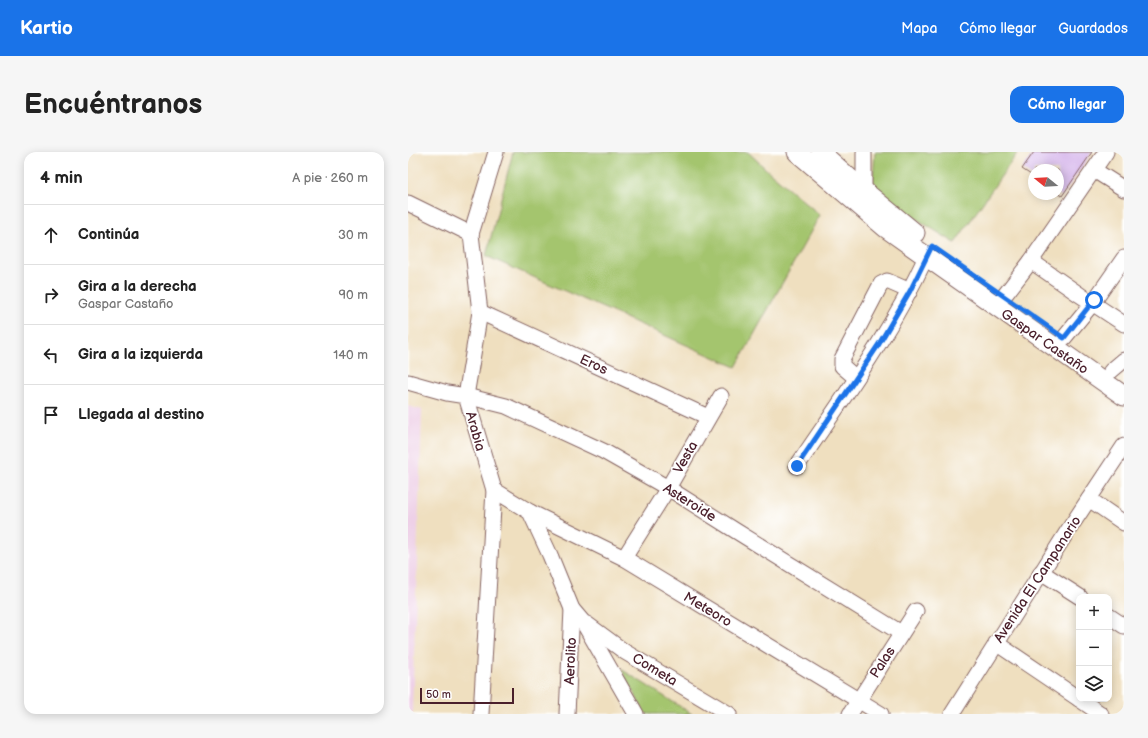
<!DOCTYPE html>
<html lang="es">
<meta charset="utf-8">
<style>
:root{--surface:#fff;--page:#f6f6f6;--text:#222;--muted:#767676;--line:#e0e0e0;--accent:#1a73e8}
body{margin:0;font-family:"Balsamiq Sans",sans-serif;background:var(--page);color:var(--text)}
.controls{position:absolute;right:12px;bottom:12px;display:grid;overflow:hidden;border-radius:8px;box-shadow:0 2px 10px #0003}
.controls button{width:36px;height:36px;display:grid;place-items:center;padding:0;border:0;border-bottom:1px solid var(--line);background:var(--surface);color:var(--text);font:20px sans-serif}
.compass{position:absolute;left:620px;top:12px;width:36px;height:36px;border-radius:50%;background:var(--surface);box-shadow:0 2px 10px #0003;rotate:288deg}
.scale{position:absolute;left:12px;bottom:10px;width:94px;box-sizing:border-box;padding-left:4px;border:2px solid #4a1f2b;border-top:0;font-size:11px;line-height:14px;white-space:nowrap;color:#4a1f2b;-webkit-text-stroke:3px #fff;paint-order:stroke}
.stop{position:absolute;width:12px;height:12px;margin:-9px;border:3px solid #1a73e8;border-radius:50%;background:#fff}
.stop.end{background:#1a73e8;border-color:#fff;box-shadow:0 1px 4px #0008}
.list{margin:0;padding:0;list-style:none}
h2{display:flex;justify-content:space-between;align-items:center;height:52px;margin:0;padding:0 16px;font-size:17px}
h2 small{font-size:13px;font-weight:400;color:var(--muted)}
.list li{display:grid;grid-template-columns:26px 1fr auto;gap:12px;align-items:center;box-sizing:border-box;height:60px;padding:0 16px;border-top:1px solid var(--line)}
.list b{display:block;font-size:15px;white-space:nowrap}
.list p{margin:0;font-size:13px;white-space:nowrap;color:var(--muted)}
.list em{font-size:13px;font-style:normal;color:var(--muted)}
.icon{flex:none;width:22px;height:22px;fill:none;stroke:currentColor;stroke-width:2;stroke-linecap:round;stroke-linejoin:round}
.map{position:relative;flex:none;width:716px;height:562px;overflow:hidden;border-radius:12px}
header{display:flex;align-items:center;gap:24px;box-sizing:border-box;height:56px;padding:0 20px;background:var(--accent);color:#fff}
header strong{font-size:19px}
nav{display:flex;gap:22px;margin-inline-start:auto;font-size:14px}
.intro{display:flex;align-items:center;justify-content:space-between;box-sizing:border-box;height:96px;padding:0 24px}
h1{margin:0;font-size:28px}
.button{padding:10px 18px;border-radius:12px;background:var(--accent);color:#fff;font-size:14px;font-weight:700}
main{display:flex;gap:24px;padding:0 24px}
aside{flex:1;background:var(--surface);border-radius:12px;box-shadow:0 2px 10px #0003}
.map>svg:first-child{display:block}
</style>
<header>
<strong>Kartio</strong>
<nav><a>Mapa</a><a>Cómo llegar</a><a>Guardados</a></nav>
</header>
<div class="intro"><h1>Encuéntranos</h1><a class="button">Cómo llegar</a></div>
<main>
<aside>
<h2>4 min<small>A pie · 260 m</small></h2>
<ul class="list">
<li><svg class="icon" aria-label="ahead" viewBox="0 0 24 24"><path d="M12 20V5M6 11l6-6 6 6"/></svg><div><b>Continúa</b></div><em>30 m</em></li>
<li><svg class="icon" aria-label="right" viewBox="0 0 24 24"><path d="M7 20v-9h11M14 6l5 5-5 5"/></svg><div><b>Gira a la derecha</b><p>Gaspar Castaño</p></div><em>90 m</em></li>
<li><svg class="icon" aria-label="left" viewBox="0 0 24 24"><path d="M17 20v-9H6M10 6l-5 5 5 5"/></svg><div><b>Gira a la izquierda</b></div><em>140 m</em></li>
<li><svg class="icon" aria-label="arrive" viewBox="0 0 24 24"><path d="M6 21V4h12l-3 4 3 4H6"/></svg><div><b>Llegada al destino</b></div></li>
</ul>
</aside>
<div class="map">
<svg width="716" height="562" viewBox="0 0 716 562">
<rect width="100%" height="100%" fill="#fff"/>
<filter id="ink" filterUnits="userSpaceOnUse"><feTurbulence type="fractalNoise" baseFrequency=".025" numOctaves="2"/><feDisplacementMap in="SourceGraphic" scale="8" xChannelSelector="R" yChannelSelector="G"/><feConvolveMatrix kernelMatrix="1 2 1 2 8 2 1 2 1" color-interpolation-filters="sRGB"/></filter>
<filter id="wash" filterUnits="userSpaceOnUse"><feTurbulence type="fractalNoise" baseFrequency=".012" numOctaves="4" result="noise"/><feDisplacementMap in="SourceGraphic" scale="16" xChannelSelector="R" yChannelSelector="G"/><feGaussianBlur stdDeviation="0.9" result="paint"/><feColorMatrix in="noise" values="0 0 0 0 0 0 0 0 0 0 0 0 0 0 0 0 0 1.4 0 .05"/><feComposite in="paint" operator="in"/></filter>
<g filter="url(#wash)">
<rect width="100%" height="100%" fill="#efdfbf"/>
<!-- built -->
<path fill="#eed0e7" d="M0 254 14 258 4 562H0Z"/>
<!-- green -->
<g fill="#a4c56e" stroke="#77724c">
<path d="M105 0H340L359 18 412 63 328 215 78 104Z"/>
<path d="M467 0H610L547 91 467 41 465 27Z"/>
<path d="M213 517 284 562H237Z"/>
</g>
<g id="blocks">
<!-- building -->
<path fill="#d5b5eb" d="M626 0H684L654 44 650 42V18H626V25L614 17Z"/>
</g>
</g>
<g filter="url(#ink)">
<use href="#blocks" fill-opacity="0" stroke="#84625f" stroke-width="1"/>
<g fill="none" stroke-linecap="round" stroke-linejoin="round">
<!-- minor casing -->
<g stroke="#84625f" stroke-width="17">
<g id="minor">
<path d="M686 18 716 37"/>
<path d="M456 39V0"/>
<path d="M0 51 63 82"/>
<path d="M623 109 672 143 716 172"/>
<path d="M596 144 623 109 698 0"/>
<path d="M72 160 300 265"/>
<path d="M656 186 684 152 716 106"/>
<path d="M703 219 716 208"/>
<path d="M448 226 434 214V207L473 132 479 129 502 139"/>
<path d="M0 230 39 241 58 244 98 254 195 299 260 336 328 379 493 481"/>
<path d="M389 314C435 246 484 179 518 105"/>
<path d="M86 338 122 360 142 403 164 457 175 470 228 562"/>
<path d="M681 347 716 371"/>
<path d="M122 360 216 406 473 562"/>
<path d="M216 406 260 336 313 244"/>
<path d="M633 420 672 445"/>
<path d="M701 464 716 474"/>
<path d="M179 472 217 500 321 562"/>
<path d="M588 491 671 547"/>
<path d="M671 547 693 562"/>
<path d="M73 562 86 338 58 244 72 160 63 82 88 0"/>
<path d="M159 562 164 457"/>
<path d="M442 562 508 459"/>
<path d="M544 562 659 380 716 294"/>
</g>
</g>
<!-- major casing -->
<g stroke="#84625f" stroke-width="21">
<g id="major">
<path d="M389 0 478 76 716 244"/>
<path d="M412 0 456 39 507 81"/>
</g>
</g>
<!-- minor -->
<use href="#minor" stroke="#fff" stroke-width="15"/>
<!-- major -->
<use href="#major" stroke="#fff" stroke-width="19"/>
</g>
</g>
<g fill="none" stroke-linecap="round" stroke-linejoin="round" filter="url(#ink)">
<!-- route -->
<path stroke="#1a73e8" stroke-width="5" d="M389 314 471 192 502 139 524 94 656 186 686 148"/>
</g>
<g text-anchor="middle" stroke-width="3.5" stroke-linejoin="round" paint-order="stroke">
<!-- street labels -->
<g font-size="14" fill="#4a1f2b" stroke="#fff">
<text transform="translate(637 189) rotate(35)" y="5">Gaspar Castaño</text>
<text transform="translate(186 212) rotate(25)" y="5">Eros</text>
<text transform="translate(68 279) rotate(74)" y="5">Arabia</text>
<text transform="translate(277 305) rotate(-60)" y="5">Vesta</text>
<text transform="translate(282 350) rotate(32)" y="5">Asteroide</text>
<text transform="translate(629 427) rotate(-57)" y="5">Avenida El Campanario</text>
<text transform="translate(300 457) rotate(31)" y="5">Meteoro</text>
<text transform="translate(162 509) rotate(-87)" y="5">Aerolito</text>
<text transform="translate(474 510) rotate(-57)" y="5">Palas</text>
<text transform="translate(247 517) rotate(31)" y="5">Cometa</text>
</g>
</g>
</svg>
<div class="controls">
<button>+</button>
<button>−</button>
<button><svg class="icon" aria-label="layers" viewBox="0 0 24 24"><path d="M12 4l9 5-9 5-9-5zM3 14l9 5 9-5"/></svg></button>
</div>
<svg class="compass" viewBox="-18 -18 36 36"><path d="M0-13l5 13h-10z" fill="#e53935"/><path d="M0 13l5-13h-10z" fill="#767676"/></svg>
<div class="scale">50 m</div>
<div class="stop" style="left:686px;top:148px"></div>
<div class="stop end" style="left:389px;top:314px"></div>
</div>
</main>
